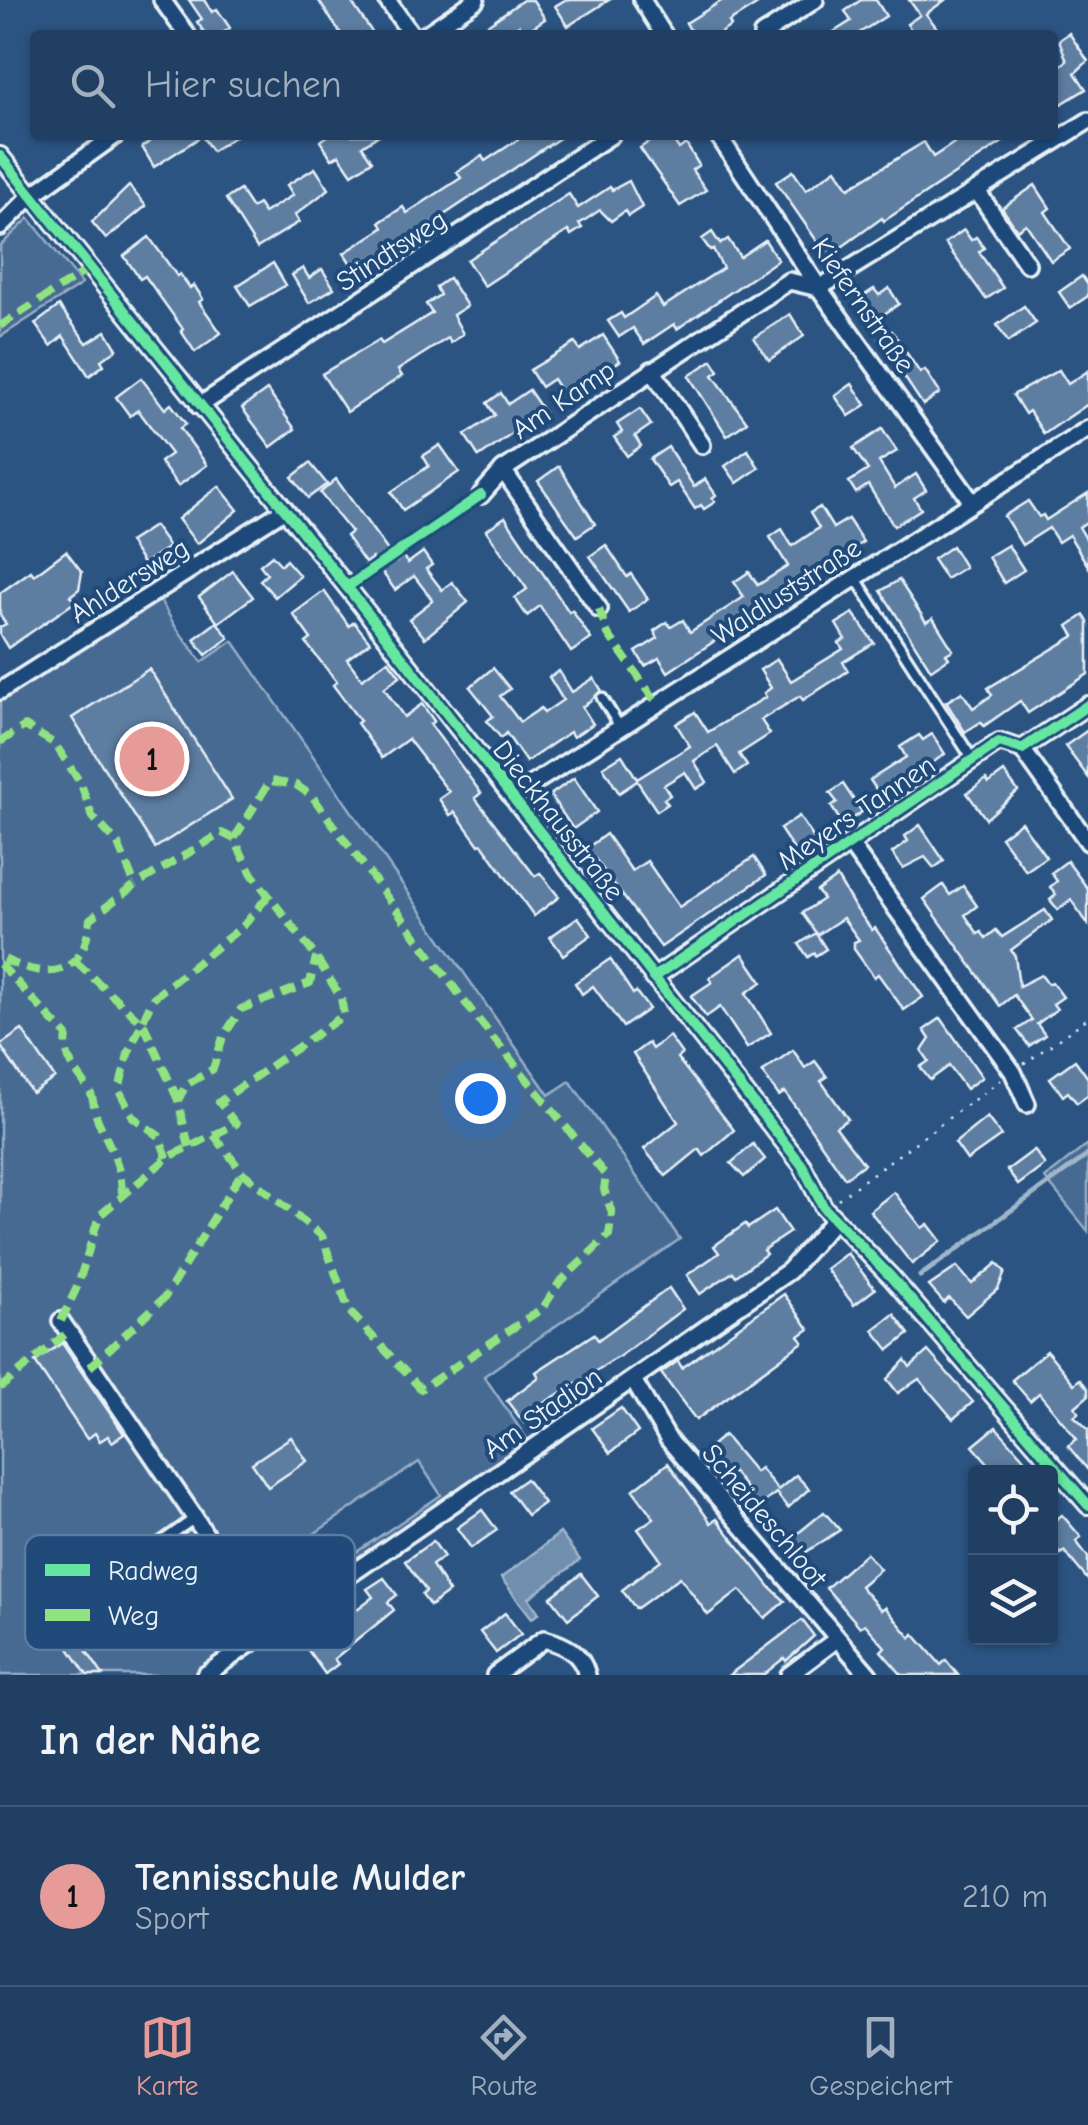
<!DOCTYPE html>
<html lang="de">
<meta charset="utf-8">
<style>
:root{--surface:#203f62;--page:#2d4a6b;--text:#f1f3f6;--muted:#a2afbe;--line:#3d5877;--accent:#e69b98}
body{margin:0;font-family:"Comic Neue",sans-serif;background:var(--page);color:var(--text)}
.controls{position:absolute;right:30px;bottom:30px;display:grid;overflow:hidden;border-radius:10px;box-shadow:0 2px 8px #0004}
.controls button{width:90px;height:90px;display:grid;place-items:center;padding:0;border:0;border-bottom:2px solid var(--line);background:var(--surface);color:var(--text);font:50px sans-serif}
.you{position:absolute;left:480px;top:1098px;width:35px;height:35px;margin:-25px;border:8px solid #fff;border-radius:50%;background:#1a73e8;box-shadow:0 0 0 15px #1a73e833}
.badge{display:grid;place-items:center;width:65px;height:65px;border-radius:50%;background:var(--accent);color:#111;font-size:32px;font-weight:700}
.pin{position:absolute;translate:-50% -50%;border:5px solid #fff;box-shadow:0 2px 10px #0006}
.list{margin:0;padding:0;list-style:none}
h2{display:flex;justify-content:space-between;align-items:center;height:130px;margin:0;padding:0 40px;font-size:42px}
h2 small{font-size:32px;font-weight:400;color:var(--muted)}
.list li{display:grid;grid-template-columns:65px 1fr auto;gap:30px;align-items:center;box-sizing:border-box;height:180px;padding:0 40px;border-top:2px solid var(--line)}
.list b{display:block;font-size:38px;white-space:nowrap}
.list p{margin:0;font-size:32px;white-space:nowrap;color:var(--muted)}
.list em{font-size:32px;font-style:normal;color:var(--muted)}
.icon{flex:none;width:55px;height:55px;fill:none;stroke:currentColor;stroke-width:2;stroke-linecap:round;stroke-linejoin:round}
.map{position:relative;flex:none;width:1088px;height:1675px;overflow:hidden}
.search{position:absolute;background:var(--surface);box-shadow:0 2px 8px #0004;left:30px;right:30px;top:30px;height:110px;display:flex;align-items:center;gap:25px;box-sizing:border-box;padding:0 35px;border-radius:10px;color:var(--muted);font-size:38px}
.sheet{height:310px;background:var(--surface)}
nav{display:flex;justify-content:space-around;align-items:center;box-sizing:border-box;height:140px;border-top:2px solid var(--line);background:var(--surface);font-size:28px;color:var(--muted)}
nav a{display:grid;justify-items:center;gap:5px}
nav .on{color:var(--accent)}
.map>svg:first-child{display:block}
</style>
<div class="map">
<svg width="1088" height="1675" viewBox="0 0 1088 1675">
<rect width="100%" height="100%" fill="#2b5482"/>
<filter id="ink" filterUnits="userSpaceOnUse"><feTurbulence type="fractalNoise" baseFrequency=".01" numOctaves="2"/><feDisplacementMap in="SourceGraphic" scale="20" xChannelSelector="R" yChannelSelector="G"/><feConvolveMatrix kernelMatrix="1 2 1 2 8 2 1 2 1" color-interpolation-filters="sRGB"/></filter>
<g filter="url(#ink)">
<!-- green -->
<g fill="#476b93" stroke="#98aec6" stroke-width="2.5" fill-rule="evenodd">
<path d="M29 218 82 284 0 337V246Z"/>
<path d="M159 598 175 626 202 662 233 641 549 1095 570 1081 680 1239 484 1376 529 1442 201 1675H0V701ZM419 1462 441 1495 269 1611 248 1579Z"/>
<path d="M1088 1144V1231L1045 1178Z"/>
</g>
<!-- water -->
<path fill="#708ead" stroke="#a0b6cb" stroke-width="2.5" d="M560 1533 580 1560 529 1598 539 1613 532 1618 501 1578Z"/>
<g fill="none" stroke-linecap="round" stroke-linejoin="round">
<!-- stream -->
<path stroke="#a0b6cb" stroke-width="5" d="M920 1276 1088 1155"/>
</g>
<!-- building -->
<g fill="#5d7da1" stroke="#e8f1f8" stroke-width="2.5">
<path d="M189 0H204L212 12 217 9 230 28 220 35H206L197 22 202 19Z"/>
<path d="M318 0H350L374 35H342Z"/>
<path d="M523 0H533L545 19 524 33 519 25 503 35H473Z"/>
<path d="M565 0H609L568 26 555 6Z"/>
<path d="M723 0H764L729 22 731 26 717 35H693L686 23Z"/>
<path d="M861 0H876L886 16 856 35H829L851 21 845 11Z"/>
<path d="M909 0H945L926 14 937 28 928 35H915L907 24 920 15Z"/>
<path d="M1069 33 1088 61 1075 73 1086 89 1053 109V70L1067 61 1059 40Z"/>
<path d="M160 135H237L212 151 202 136 154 167 142 147Z"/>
<path d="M329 135H379L362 146 372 161 352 174 339 155 332 159 320 141Z"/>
<path d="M525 135H564L357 273 344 253 383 228 380 222 403 207 407 213 461 178 457 172 482 156 485 161Z"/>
<path d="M659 135H670L679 149 686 144 699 165 692 170 706 190 680 206 640 148Z"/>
<path d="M966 135H1013L884 221 882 218 828 257 776 182 793 171 806 190 836 169 849 188 924 142 933 157Z"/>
<path d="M315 168 329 189 295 215 299 222 257 248 226 199 240 190 252 208 258 204 264 213 293 195 287 185Z"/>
<path d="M629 181 642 207 628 216 625 211 611 221 600 210 579 224 582 228 571 235 568 231 484 286 467 260 569 194 578 208 610 187 612 190Z"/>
<path d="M1035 185 1050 208 1045 212 1070 249 1051 261 1026 224 1017 230 1002 208Z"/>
<path d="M129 186 146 206 106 239 92 222Z"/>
<path d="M964 230 971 240 976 237 984 248 979 252 1003 288 986 299 945 243Z"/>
<path d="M712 232 720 244 728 239 740 257 765 240 778 260 677 329 674 324 644 344 633 328 619 337 608 321 621 313 624 318 656 296 663 307 723 268 713 249 710 250 702 239Z"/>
<path d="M149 237 177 276 180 274 190 288 194 285 203 299 199 302 221 333 195 352 181 331 183 329 145 276 140 279 124 256Z"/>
<path d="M273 263 286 285 250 306 237 286Z"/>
<path d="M303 268 309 278 322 269 334 288 309 303 292 275Z"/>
<path d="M1082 276 1088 285V296L1070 308 1059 292Z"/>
<path d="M449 278 467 306 453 315 463 334 451 343 448 338 398 370 402 376 347 412 322 374 379 340 382 344 432 313 426 304 440 295 436 287Z"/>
<path d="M889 288 899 304 872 322 857 300 874 289 879 295Z"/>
<path d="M59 306 87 343 106 331 117 349 101 360 104 365 89 376 63 336 51 346 35 324Z"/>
<path d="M1024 306 1036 323 1008 342 997 325Z"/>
<path d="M790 314 804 336 769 360 754 338Z"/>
<path d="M892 331 920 373 925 370 940 393 923 405 879 339Z"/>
<path d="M603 335 620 361 586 384 589 389 568 402 553 379 541 387 530 370 575 343 580 350Z"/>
<path d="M712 360 719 371 713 375 747 422 727 436 689 376Z"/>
<path d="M1059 370 1068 384 1088 371V404L1044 434 1029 411 1025 414 1013 395Z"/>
<path d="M141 378 165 409 171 404 186 424 180 428 207 465 178 486 160 462 171 454 138 410 130 416 116 397Z"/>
<path d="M852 384 866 405 849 416 835 396Z"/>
<path d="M267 390 295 429 271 447 242 408Z"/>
<path d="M529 390 544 412 479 457 465 435 495 415 487 403 501 393 508 404Z"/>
<path d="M640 409 651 425 635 436 641 446 627 456 614 437 622 432 617 424Z"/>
<path d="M882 429 897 451 879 462 895 488 916 474 926 490 914 498 921 509 894 526 868 485 856 493 849 482 868 470 853 448Z"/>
<path d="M440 445 459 472 403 510 391 492 429 466 423 456Z"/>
<path d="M668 447 694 487 705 479 716 495 712 498 715 502 704 509 701 505 695 509 677 482 669 487 650 459Z"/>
<path d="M748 450 759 468 737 483 725 466Z"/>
<path d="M310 463 327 484 308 498 292 477Z"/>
<path d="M559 466 595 524 577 536 538 481Z"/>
<path d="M336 479 396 562 403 557 408 563 423 552 432 565 426 569 442 590 452 582 468 602 425 638 409 619 432 601 431 598 414 576 395 590 372 558 365 563 346 536 351 532 320 493Z"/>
<path d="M219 486 238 510 197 544 178 519Z"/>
<path d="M1088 493V521L1079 527 1088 542V566L1069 535 1058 542 1049 528 1022 545 1004 516 1028 501 1039 517 1043 515 1046 520Z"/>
<path d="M820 507 833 528 848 519 863 542 668 672 659 658 645 666 636 652 658 638 654 631 667 622 671 627 683 620 690 632 744 597 734 582 749 572 758 585 788 566 770 537 782 529 792 546 819 528 810 513Z"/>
<path d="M505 517 569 612 572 610 591 639 571 652 540 606 527 616 515 598 527 589 486 530Z"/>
<path d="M154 526 169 547 143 564 129 542Z"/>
<path d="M606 545 627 577 631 574 648 599 629 612 590 556Z"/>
<path d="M1008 545 1024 570 1004 583 988 557Z"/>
<path d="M952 546 965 567 946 579 933 559Z"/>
<path d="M66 551 82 572 79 589 70 596 75 602 8 648 0 635V627L6 624 0 615V593L31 571 34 575Z"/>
<path d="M272 555 281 565 286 560 300 576 275 597 260 580 267 574 260 565Z"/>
<path d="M233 571 253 597 218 623 199 597Z"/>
<path d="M899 580 926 622 933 618 953 650 946 654 949 658 931 670 881 591Z"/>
<path d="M324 591 349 626 354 622 370 642 347 659 362 679 388 660 400 676 384 688 404 717 422 704 434 721 430 724 481 793 475 798 535 876 540 873 559 897 534 916 482 844 479 845 455 812 450 815 439 799 449 792 408 739 382 758 357 723 360 721 333 685 337 682 306 643 311 639 293 614Z"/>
<path d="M853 613 874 643 843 662 848 671 803 700 800 696 761 720 770 734 739 754 747 766 735 774 717 746 694 761 707 782 696 789 685 772 664 785 670 795 664 799 668 804 657 811 637 781 619 793 603 767 622 755 637 779 690 746 676 724 695 712 708 732 766 697 764 693 771 688 760 670 777 659 791 681 843 649 839 643 845 639 836 624Z"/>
<path d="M1084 615 1088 622V674L1028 713 1020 701 984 726 981 722 965 732 946 702 962 692 973 708 992 695 988 688 1074 636 1068 626Z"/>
<path d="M217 622 229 638 206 655 194 639Z"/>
<path d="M493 668 510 689 500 696 520 722 541 708 544 713 563 700 549 677 559 671 572 692 594 678 602 691 582 707 593 724 573 737 570 732 526 762 506 733 501 738 487 721 493 716 470 687Z"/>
<path d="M149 669 232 799 155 848 72 718Z"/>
<path d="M1088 730V777L1065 746Z"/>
<path d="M932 734 945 754 882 798 870 780 906 757 900 747 919 735 923 740Z"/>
<path d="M1004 772 1018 791 986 819 967 793 986 779 989 783Z"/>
<path d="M574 778 597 812 573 829 550 795Z"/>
<path d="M843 784 862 812 843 825 831 806 837 802 830 793Z"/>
<path d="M799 816 817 843 798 856 780 829Z"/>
<path d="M1021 822 1046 857 1026 871 1001 837Z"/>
<path d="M920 825 944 861 934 868 925 857 903 868 892 853 908 841 905 836Z"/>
<path d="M606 834 632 871 647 861 679 907 754 857 766 875 661 947 587 848Z"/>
<path d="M1067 861 1088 889V924L1071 900 1058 910 1050 900 1056 895 1050 887 1057 881 1051 873Z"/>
<path d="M837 877 854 906 872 930 875 928 923 997 904 1010 878 974 874 977 854 949V942L859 940 843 918 817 935 826 949 815 956 814 953 808 957 799 944 816 933 802 913 823 899 817 891Z"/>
<path d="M943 885 950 895 963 886 977 906 965 915 978 934 981 932 986 938 996 930 1002 937 1045 910 1052 920 1011 950 1015 956 1019 986 1041 975 1048 984 1052 982 1063 997 1053 1004 1057 1009 1037 1024 1045 1035 1029 1046 1017 1030 1032 1020 1014 995 1000 1006 924 899Z"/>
<path d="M578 917 591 935 563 955 550 937Z"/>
<path d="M743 954 762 982 746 993 771 1033 747 1048 720 1007 706 1017 691 996 712 982 709 978Z"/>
<path d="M610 959 633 994 636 992 649 1009 623 1027 593 986 582 994 575 983Z"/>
<path d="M941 1018 982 1077 966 1089 949 1066 930 1080 920 1067 929 1061 922 1051 930 1039 924 1030Z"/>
<path d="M22 1030 55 1078 32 1093 0 1045Z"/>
<path d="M669 1036 682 1054 677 1058 734 1130 704 1156 699 1149 666 1176 644 1149 678 1122 633 1054 648 1043 652 1049Z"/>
<path d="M793 1050 805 1068 815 1061 827 1077 821 1081 848 1119 836 1127 864 1164 845 1178 785 1092 779 1096 762 1072Z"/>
<path d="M1075 1060 1088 1078V1095L1077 1103 1068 1092 1063 1096 1050 1078Z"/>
<path d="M987 1117 1001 1136 967 1160 955 1143Z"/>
<path d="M753 1144 765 1159 744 1177 731 1163Z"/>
<path d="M1034 1150 1045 1165 1018 1185 1007 1170Z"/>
<path d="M894 1192 922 1228 928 1224 941 1241 912 1264 870 1211Z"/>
<path d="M775 1210 790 1232 763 1250 766 1254 736 1276 733 1272 700 1294 687 1275 719 1253 714 1246 745 1224 748 1228Z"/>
<path d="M847 1253 875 1289 854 1305 826 1269Z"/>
<path d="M997 1263 1005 1272 998 1289 966 1316 949 1298 944 1303 929 1286 957 1267 972 1284Z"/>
<path d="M669 1288 683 1309 620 1356 539 1406 542 1410 524 1423 507 1401 539 1377 536 1372 594 1334 598 1340Z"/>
<path d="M784 1294 809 1329 799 1336 803 1342 696 1420 661 1373 678 1361 682 1368Z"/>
<path d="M894 1314 909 1334 889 1350 873 1330Z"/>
<path d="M62 1343 124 1434 112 1442 108 1436 100 1441 95 1433 87 1439 35 1362Z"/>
<path d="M928 1351 973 1402 953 1419 919 1379 898 1393 887 1379 905 1360 910 1367Z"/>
<path d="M1047 1351 1074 1384 1080 1379 1088 1389V1396L1075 1407 1079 1412 1074 1416 1088 1429V1470L1068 1446 1077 1439 1039 1393 1030 1401 1012 1380Z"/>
<path d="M621 1408 638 1432 610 1453 592 1428Z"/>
<path d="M996 1427 1022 1456 1035 1472H996L973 1446Z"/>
<path d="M724 1435 755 1472 760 1468 778 1490 796 1475 809 1489 788 1508 776 1493 752 1512 740 1498 748 1491 733 1472 729 1476 706 1450Z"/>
<path d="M291 1437 307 1461 268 1487 252 1463Z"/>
<path d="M668 1463 711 1523 717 1519 770 1587 785 1601 765 1618 740 1590 708 1615 680 1577 636 1609 622 1590 661 1560 638 1529 654 1518 633 1490Z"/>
<path d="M526 1479 544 1503 527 1515 509 1491Z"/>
<path d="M482 1510 497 1530 471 1548 457 1528Z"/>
<path d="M824 1512 840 1530 797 1558 786 1543Z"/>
<path d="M1062 1515 1081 1537 1076 1541 1088 1557V1580L1064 1551 1061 1554 1050 1542V1524Z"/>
<path d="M433 1541 444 1557 432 1565 449 1592 430 1606 422 1595 426 1591 405 1561Z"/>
<path d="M866 1553 880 1569 860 1586 881 1610 885 1607 911 1638 914 1634 941 1665 946 1660 958 1675H902L881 1651 885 1647 865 1624 860 1627 826 1588Z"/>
<path d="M581 1574 598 1596 568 1619 551 1597Z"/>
<path d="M384 1578 397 1595 388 1602 394 1610 334 1659 338 1664 325 1674 300 1639 343 1607 349 1615 373 1597 367 1589Z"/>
<path d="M57 1609 61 1614 103 1675H87L58 1632 51 1637 41 1622Z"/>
<path d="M505 1613 521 1634 496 1653 480 1632Z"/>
<path d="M802 1620 814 1636 786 1661 784 1658 763 1675H729Z"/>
</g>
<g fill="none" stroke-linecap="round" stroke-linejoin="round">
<!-- lane casing -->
<g stroke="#e8f1f8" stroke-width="15">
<g id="lane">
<path d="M855 577 973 760"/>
<path d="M602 698 620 727"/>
<path d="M66 1609 195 1518"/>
</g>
</g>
<!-- street casing -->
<g stroke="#e8f1f8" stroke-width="22">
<g id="street">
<path d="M162 0 187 35"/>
<path d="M387 0 412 35"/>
<path d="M642 0 664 35"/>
<path d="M425 35 476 0"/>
<path d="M762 35 815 0"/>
<path d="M718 135 819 288 972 502"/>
<path d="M0 156 347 587 802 1165 824 1208 891 1277 1088 1505"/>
<path d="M977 191 1027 264"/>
<path d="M0 227 31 196 116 135"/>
<path d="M652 370 702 445"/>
<path d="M199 406 611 135"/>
<path d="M503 470 599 609"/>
<path d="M481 495 503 470 789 281 819 288 1088 121"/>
<path d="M0 691 284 510"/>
<path d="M1022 749 1088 842"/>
<path d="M512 797 1088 429"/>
<path d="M849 843 1013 1072 1027 1104"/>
<path d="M653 978 999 742 1022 749 1088 705"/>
<path d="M61 1321 195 1518 267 1633"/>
<path d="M633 1380 668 1439 869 1675"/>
<path d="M205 1675 789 1271 834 1220"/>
<path d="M495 1675 544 1639C565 1645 581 1652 587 1675"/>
<path d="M789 1675 837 1639"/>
</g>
</g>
<!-- path -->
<g stroke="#e8f1f8" stroke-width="2.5" stroke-dasharray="2.5 8" stroke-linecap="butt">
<path d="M1024 1064 1088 1018"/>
<path d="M838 1199 1001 1080"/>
</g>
<!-- lane -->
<use href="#lane" stroke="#1f4a7a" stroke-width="8"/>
<!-- street -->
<use href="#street" stroke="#1f4a7a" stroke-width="15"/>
<!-- quiet -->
<g stroke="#91e382" stroke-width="8" stroke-dasharray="15 8" stroke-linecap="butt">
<path d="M0 326 89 269"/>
<path d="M599 609 608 634 657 703"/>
<path d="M0 742 25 726 55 744 81 784 92 816 118 844 135 885 90 919C84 979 47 981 0 957"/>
<path d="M76 962 144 1025 178 1100"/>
<path d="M0 964 67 1036C62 1062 81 1074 91 1094 94 1101 94 1110 97 1118 108 1144 122 1164 122 1194"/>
<path d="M214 1135 242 1172 322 1236 349 1311 421 1389 543 1308 559 1283 609 1235 612 1213 604 1189 606 1176 473 1013 312 796 296 785 270 781 234 839"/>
<path d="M189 1147 178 1100 186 1085 213 1069 223 1037 241 1009 310 983 316 957"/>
<path d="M167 1158 159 1136 133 1117 119 1090 128 1054 153 998 244 925 268 896"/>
<path d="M61 1321 78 1285 99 1216 167 1158 236 1124 219 1102 344 1015 341 998 316 957 252 874 234 839 222 833 135 885"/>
<path d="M90 1367 165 1297 242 1172"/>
<path d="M0 1388 68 1332"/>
</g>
<!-- cycleway casing -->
<g stroke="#1f4a7a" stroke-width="16">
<g id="cycleway">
<path d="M0 156 347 587 802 1165 824 1208 891 1277 1088 1505"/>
<path d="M347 587 481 495"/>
<path d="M653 978 999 742 1022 749 1088 705"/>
</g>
</g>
<!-- cycleway -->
<use href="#cycleway" stroke="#66e7a1" stroke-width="10"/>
</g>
</g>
<g text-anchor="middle" stroke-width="8" stroke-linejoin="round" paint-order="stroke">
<!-- street labels -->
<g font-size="28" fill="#e8f1f8" stroke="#1f4a7a">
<text transform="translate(391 250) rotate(-33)" y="10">Stindtsweg</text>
<text transform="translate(864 305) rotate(55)" y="10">Kiefernstraße</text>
<text transform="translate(563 399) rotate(-34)" y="10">Am Kamp</text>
<text transform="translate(129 580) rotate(-32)" y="10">Ahldersweg</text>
<text transform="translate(786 591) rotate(-33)" y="10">Waldluststraße</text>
<text transform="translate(856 812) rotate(-34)" y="10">Meyers Tannen</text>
<text transform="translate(559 820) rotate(52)" y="10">Dieckhausstraße</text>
<text transform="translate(542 1412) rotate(-35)" y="10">Am Stadion</text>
<text transform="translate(765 1515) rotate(50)" y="10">Scheideschloot</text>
</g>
</g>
<!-- legend -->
<rect x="25" y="1535" width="330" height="115" rx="15" fill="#1f4a7a" stroke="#5b7ca0" stroke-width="2.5"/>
<rect x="45" y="1564" width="45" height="12" fill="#66e7a1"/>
<rect x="45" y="1609" width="45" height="12" fill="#91e382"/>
<g font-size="28" fill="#e8f1f8">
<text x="108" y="1580">Radweg</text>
<text x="108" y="1625">Weg</text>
</g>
</svg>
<div class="controls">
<button><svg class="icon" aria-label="locate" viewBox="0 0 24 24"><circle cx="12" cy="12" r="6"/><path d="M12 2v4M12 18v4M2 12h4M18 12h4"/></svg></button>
<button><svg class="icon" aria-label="layers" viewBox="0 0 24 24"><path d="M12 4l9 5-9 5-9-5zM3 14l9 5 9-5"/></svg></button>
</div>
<div class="you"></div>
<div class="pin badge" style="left:152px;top:759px">1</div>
<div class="search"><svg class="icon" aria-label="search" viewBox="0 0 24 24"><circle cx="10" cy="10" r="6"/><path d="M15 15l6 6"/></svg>Hier suchen</div>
</div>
<section class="sheet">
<h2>In der Nähe<small></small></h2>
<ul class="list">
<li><span class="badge">1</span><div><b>Tennisschule Mulder</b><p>Sport</p></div><em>210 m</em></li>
</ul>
</section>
<nav>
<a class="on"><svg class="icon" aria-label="map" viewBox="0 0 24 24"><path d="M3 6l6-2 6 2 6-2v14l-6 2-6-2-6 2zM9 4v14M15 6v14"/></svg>Karte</a>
<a><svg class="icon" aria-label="directions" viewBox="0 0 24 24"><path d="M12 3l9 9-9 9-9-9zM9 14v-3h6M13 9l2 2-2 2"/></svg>Route</a>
<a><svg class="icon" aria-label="saved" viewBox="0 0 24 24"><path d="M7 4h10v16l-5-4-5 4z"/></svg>Gespeichert</a>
</nav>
